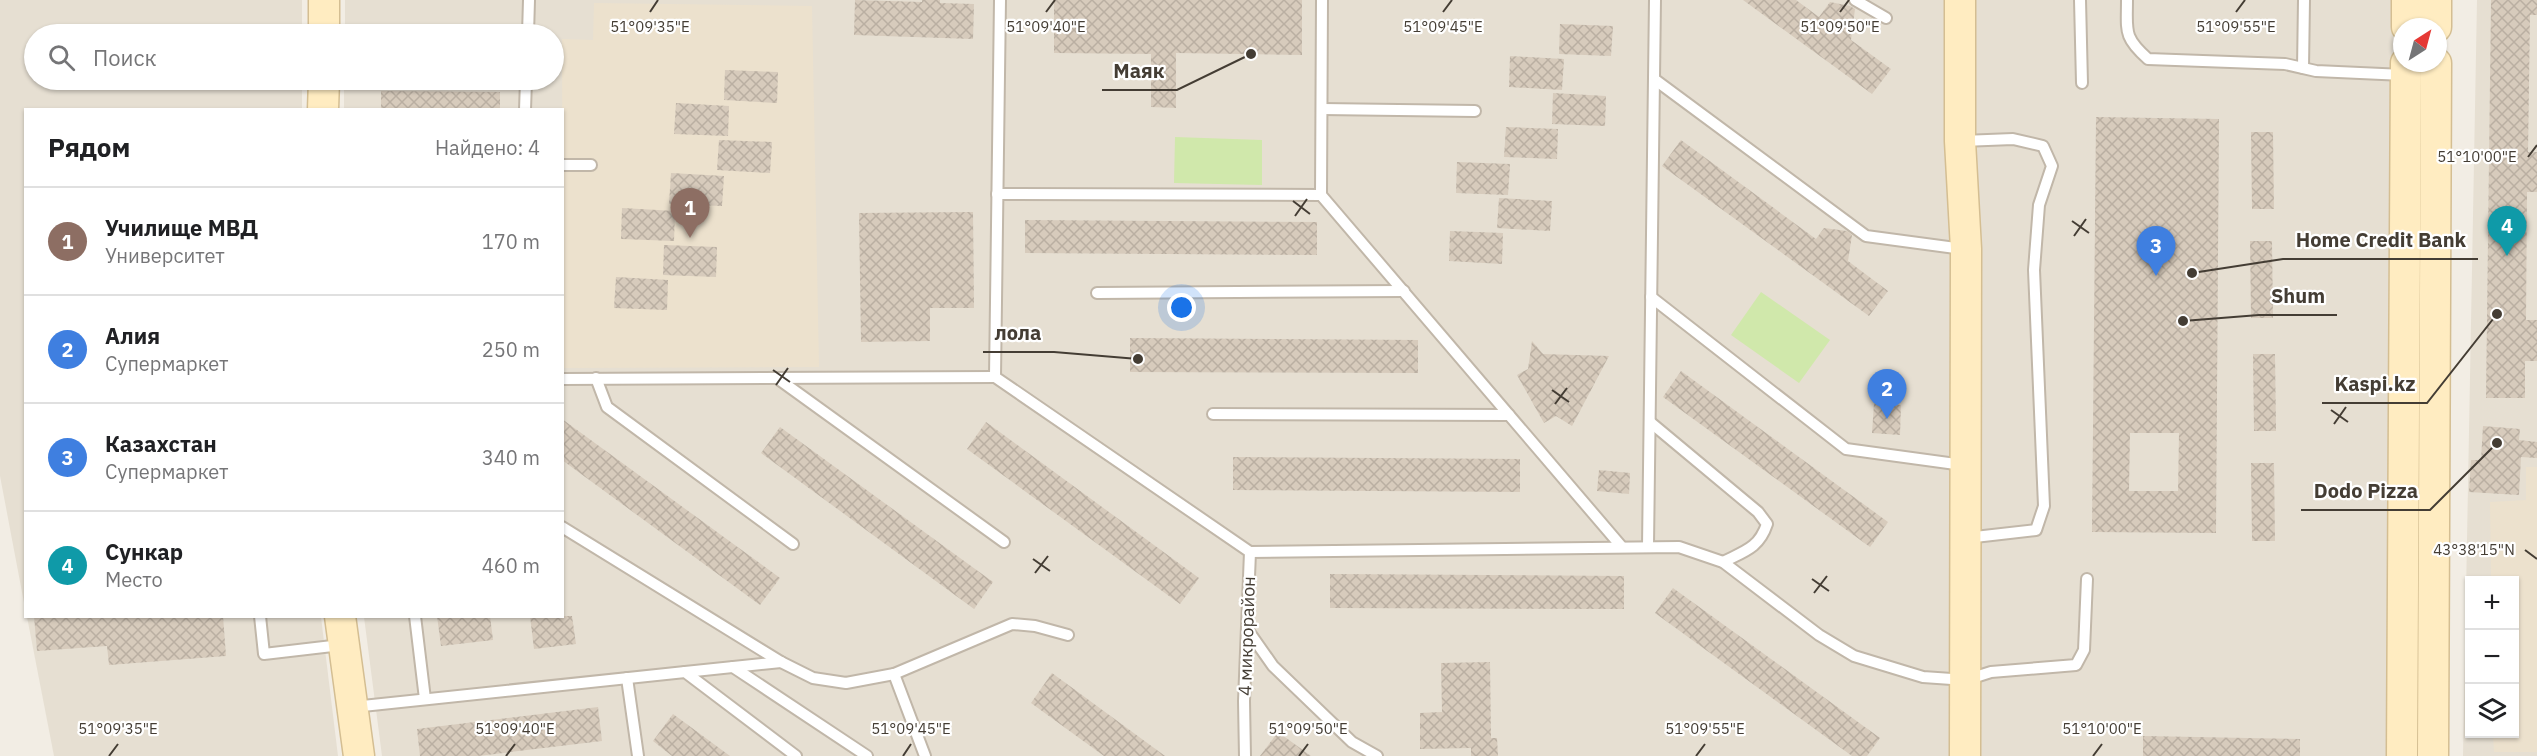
<!DOCTYPE html>
<html lang="ru">
<meta charset="utf-8">
<style>
:root{--surface:#fff;--page:#f2f2f2;--text:#202124;--muted:#757577;--line:#e0e0e0;--accent:#fe240f}
body{margin:0;font-family:"IBM Plex Sans",sans-serif;background:var(--page);color:var(--text)}
.controls{position:absolute;right:18px;bottom:18px;display:grid;overflow:hidden;border-radius:0px;box-shadow:0 2px 4px #0004}
.controls button{width:54px;height:54px;display:grid;place-items:center;padding:0;border:0;border-bottom:2px solid var(--line);background:var(--surface);color:var(--text);font:30px sans-serif}
.compass{position:absolute;left:2393px;top:18px;width:54px;height:54px;border-radius:50%;background:var(--surface);box-shadow:0 2px 4px #0004;rotate:36deg}
.you{position:absolute;left:1182px;top:308px;width:21px;height:21px;margin:-15px;border:4px solid #fff;border-radius:50%;background:#1a73e8;box-shadow:0 0 0 9px #1a73e833}
.badge{display:grid;place-items:center;width:39px;height:39px;border-radius:50%;background:var(--accent);color:#fff;font-size:20px;font-weight:700}
.pin{position:absolute;translate:-50% -50px;filter:drop-shadow(0 2px 3px #0008)}
.pin::after{content:'';position:absolute;top:32px;width:21px;height:18px;background:inherit;clip-path:polygon(0 0,100% 0,50% 100%)}
.list{margin:0;padding:0;list-style:none}
h2{display:flex;justify-content:space-between;align-items:center;height:78px;margin:0;padding:0 24px;font-size:26px}
h2 small{font-size:20px;font-weight:400;color:var(--muted)}
.list li{display:grid;grid-template-columns:39px 1fr auto;gap:18px;align-items:center;box-sizing:border-box;height:108px;padding:0 24px;border-top:2px solid var(--line)}
.list b{display:block;font-size:22px;white-space:nowrap}
.list p{margin:0;font-size:20px;white-space:nowrap;color:var(--muted)}
.list em{font-size:20px;font-style:normal;color:var(--muted)}
.icon{flex:none;width:33px;height:33px;fill:none;stroke:currentColor;stroke-width:2;stroke-linecap:round;stroke-linejoin:round}
.map{position:relative;flex:none;width:2537px;height:756px;overflow:hidden}
.search{position:absolute;background:var(--surface);box-shadow:0 2px 4px #0004;left:24px;top:24px;width:540px;height:66px;display:flex;align-items:center;gap:15px;box-sizing:border-box;padding:0 21px;border-radius:33px;color:var(--muted);font-size:22px}
.panel{position:absolute;background:var(--surface);box-shadow:0 2px 4px #0004;left:24px;top:108px;width:540px;height:510px;border-radius:0px}
.map>svg:first-child{display:block}
</style>
<div class="map">
<svg width="2537" height="756" viewBox="0 0 2537 756">
<defs>
<pattern id="building-cross-hatch" width="8" height="8" patternUnits="userSpaceOnUse" patternTransform="scale(1.5)"><rect width="8" height="8" fill="#d7cbbc"/><path d="M0 0l8 8M0 8l8-8" fill="none" stroke="#baafa2"/></pattern>
</defs>
<rect width="100%" height="100%" fill="#f2ede4"/>
<!-- residential -->
<g fill="#e6dfd2" fill-rule="evenodd">
<path d="M0 0H302V34H34V80H302V109L26 110 25 608 0 476Z"/>
<path d="M345 0H2393L2389 756H382L364 617 562 616V110H344V80H554V34H345Z"/>
<path d="M2477 0H2537V756H2463ZM2470 580H2514V734H2470Z"/>
<path d="M27 617H321L338 756H54Z"/>
</g>
<!-- education -->
<g fill="#ece1cd">
<path d="M594 3 812 6 819 367 563 368 562 39 593 40Z"/>
<path d="M2526 467H2537V752H2494L2493 734H2514V580H2491L2490 502 2526 500Z"/>
</g>
<!-- pitch -->
<g fill="#d0e8ab">
<path d="M1175 137 1262 140V185L1174 183Z"/>
<path d="M1761 292 1830 340 1799 383 1731 335Z"/>
</g>
<!-- building -->
<g fill="url(#building-cross-hatch)" fill-rule="evenodd">
<path d="M855 0 922 2V0H940V3L974 4 973 39 854 35Z"/>
<path d="M1054 0H1302V55L1176 53V108L1151 107V54L1054 53Z"/>
<path d="M1743 0H1796L1819 17 1830 2 1850 6 1855 9 1851 40 1891 69 1872 94Z"/>
<path d="M2491 0H2537V15H2530L2528 152H2537V192H2527L2526 320H2537V361H2525V398H2486Z"/>
<path d="M1560 24 1613 26 1611 56 1559 54Z"/>
<path d="M1510 56 1564 59 1562 90 1509 87Z"/>
<path d="M725 70 778 72 777 103 724 100Z"/>
<path d="M381 91 500 92V110H381Z"/>
<path d="M1553 93 1606 96 1605 126 1552 124Z"/>
<path d="M676 103 729 106 728 136 674 134Z"/>
<path d="M2096 117 2219 119 2216 533 2092 532ZM2130 433H2179L2178 491H2129Z"/>
<path d="M1506 127 1558 129 1557 159 1504 157Z"/>
<path d="M2251 132H2273L2274 209H2252Z"/>
<path d="M719 140 772 142 770 173 717 170Z"/>
<path d="M1681 140 1816 239 1824 228 1847 231 1852 235 1848 261 1888 291 1869 316 1662 166Z"/>
<path d="M1457 162 1510 164 1508 195 1456 193Z"/>
<path d="M671 173 724 176 722 206 669 204Z"/>
<path d="M1499 198 1552 201 1550 231 1497 228Z"/>
<path d="M622 208 675 211 674 241 621 239Z"/>
<path d="M973 212 974 308H930V341L861 342 859 213Z"/>
<path d="M1025 220 1317 222V255L1025 253Z"/>
<path d="M1450 231 1503 233 1502 264 1449 261Z"/>
<path d="M2250 241H2272L2273 318H2251Z"/>
<path d="M664 245 717 247 716 277 663 275Z"/>
<path d="M616 277 668 280 667 310 614 308Z"/>
<path d="M1130 338 1418 340V373L1130 372Z"/>
<path d="M1532 341 1543 354 1609 356 1572 426 1556 416 1544 423 1517 375 1528 369Z"/>
<path d="M2253 354H2275L2276 431H2254Z"/>
<path d="M1681 371 1888 522 1870 547 1663 397Z"/>
<path d="M1874 403 1901 405 1900 435 1872 433Z"/>
<path d="M562 419 780 578 760 605 562 460Z"/>
<path d="M986 422 1199 578 1180 604 967 449Z"/>
<path d="M2483 426 2520 429 2519 440 2537 442V458L2521 457 2519 495 2469 492 2471 460H2481Z"/>
<path d="M780 427 993 582 974 609 761 453Z"/>
<path d="M1233 457 1520 459V492L1233 490Z"/>
<path d="M2251 463H2274L2275 541H2252Z"/>
<path d="M1599 470 1630 473 1629 494 1597 491Z"/>
<path d="M1330 574 1624 576V609L1330 608Z"/>
<path d="M1673 588 1880 738 1867 756H1852L1655 613Z"/>
<path d="M34 616H223L226 656 109 665 107 646 37 651Z"/>
<path d="M437 616H490L493 640 441 646Z"/>
<path d="M530 616H572L576 644 534 649Z"/>
<path d="M1490 662 1491 738H1497L1498 756H1471V748L1420 749V713L1442 712 1441 663Z"/>
<path d="M1052 673 1165 756H1104L1031 703Z"/>
<path d="M598 707 602 741 478 756H420L417 729Z"/>
<path d="M673 714 730 756H672L653 741Z"/>
<path d="M1278 732 1311 756H1260Z"/>
<path d="M2143 736 2300 739V756H2143Z"/>
</g>
<g fill="none" stroke-linecap="round" stroke-linejoin="round">
<!-- lane casing -->
<g stroke="#c1b7a9" stroke-width="14">
<g id="lane">
<path d="M1000 0 995 377 1250 552 1679 547 1723 562 1819 635 1854 656 1923 677 1966 680 1991 672 2076 665 2084 650 2087 579"/>
<path d="M1322 0 1321 195 1621 546"/>
<path d="M1855 0 1886 18"/>
<path d="M2080 0 2082 83"/>
<path d="M2127 0C2127 31 2123 37 2148 59L2285 64 2316 71 2404 75"/>
<path d="M528 34 529 0"/>
<path d="M2303 68 2304 0"/>
<path d="M1654 79 1866 236 1963 249"/>
<path d="M1322 109 1475 111"/>
<path d="M525 110 526 80"/>
<path d="M1962 141 2013 139 2043 146 2052 166 2039 205 2034 270 2044 506 2036 530 1966 538"/>
<path d="M562 165H591"/>
<path d="M997 194 1321 195"/>
<path d="M1097 293 1404 291"/>
<path d="M1651 297 1846 449 1963 465"/>
<path d="M596 378 607 407 793 544"/>
<path d="M777 378 1004 542"/>
<path d="M562 379 995 377"/>
<path d="M1213 414 1509 415"/>
<path d="M1650 422 1758 512 1767 524C1759 548 1745 551 1723 562"/>
<path d="M562 527 781 662 813 678 846 683 894 674 1012 624 1035 626 1068 635"/>
<path d="M1648 546 1655 0"/>
<path d="M260 616 264 654 341 645"/>
<path d="M415 616 425 699"/>
<path d="M1247 629 1273 666 1352 742 1377 756"/>
<path d="M733 667 867 756"/>
<path d="M685 672 781 662"/>
<path d="M894 674 925 756"/>
<path d="M627 678 638 756"/>
<path d="M353 707 685 672 796 756"/>
<path d="M1245 756 1244 701 1250 552"/>
</g>
</g>
<!-- secondary casing -->
<g stroke="#d4be92" stroke-width="33">
<g id="secondary">
<path d="M1960 0V141L1966 249 1965 756"/>
<path d="M2407 27V0"/>
<path d="M2436 27V0"/>
<path d="M324 34V0"/>
<path d="M323 110 324 80"/>
<path d="M340 616 359 756"/>
<path d="M2402 756 2406 63"/>
<path d="M2433 756 2436 63"/>
</g>
</g>
<!-- lane -->
<use href="#lane" stroke="#fff" stroke-width="10"/>
<!-- secondary -->
<use href="#secondary" stroke="#ffecc1" stroke-width="30"/>
</g>
<!-- ticks -->
<path fill="none" stroke="#443d34" stroke-width="2" d="M650 12 658 0M1046 12 1055 0M1443 12 1452 0M1840 12 1849 0M2236 12 2245 0M2528 157 2537 145M1293 201 1310 214M1295 216 1307 199M2072 221 2089 233M2074 236 2086 219M773 370 790 382M776 385 788 368M1552 390 1569 402M1555 404 1567 388M2331 410 2348 422M2334 424 2346 407M2525 550 2537 559M1033 559 1050 571M1035 573 1048 556M1812 579 1829 591M1814 593 1827 576M109 756 118 744M506 756 515 744M903 756 911 744M1299 756 1308 744M1696 756 1705 744M2093 756 2102 744"/>
<g text-anchor="middle" stroke-width="4.5" stroke-linejoin="round" paint-order="stroke">
<!-- street labels -->
<g font-size="18" fill="#443d34" stroke="#fff">
<text transform="translate(1247 636) rotate(-88)" y="6">4 микрорайон</text>
</g>
</g>
<g font-size="15" text-anchor="middle" fill="#443d34" stroke="#fff" stroke-width="4.5" stroke-linejoin="round" paint-order="stroke">
<text x="650" y="32">51°09'35"E</text>
<text x="1046" y="32">51°09'40"E</text>
<text x="1443" y="32">51°09'45"E</text>
<text x="1840" y="32">51°09'50"E</text>
<text x="2236" y="32">51°09'55"E</text>
<text x="2477" y="162">51°10'00"E</text>
<text x="2474" y="555">43°38'15"N</text>
<text x="118" y="734">51°09'35"E</text>
<text x="515" y="734">51°09'40"E</text>
<text x="911" y="734">51°09'45"E</text>
<text x="1308" y="734">51°09'50"E</text>
<text x="1705" y="734">51°09'55"E</text>
<text x="2102" y="734">51°10'00"E</text>
</g>
<!-- callouts -->
<path fill="none" stroke="#443d34" stroke-width="2" d="M1251 54L1177 90H1102M2192 273L2283 259H2478M2183 321L2259 315H2337M1138 359L1054 352H983M2497 314L2427 403H2322M2497 443L2430 510H2301"/>
<g fill="#443d34" stroke="#fff" stroke-width="2">
<circle cx="1251" cy="54" r="6"/>
<circle cx="2192" cy="273" r="6"/>
<circle cx="2183" cy="321" r="6"/>
<circle cx="1138" cy="359" r="6"/>
<circle cx="2497" cy="314" r="6"/>
<circle cx="2497" cy="443" r="6"/>
</g>
<g font-size="20" text-anchor="middle" font-weight="bold" fill="#443d34" stroke="#fff" stroke-width="4.5" stroke-linejoin="round" paint-order="stroke">
<text x="1139" y="78">Маяк</text>
<text x="2381" y="247">Home Credit Bank</text>
<text x="2298" y="303">Shum</text>
<text x="1018" y="340">лола</text>
<text x="2375" y="391">Kaspi.kz</text>
<text x="2366" y="498">Dodo Pizza</text>
</g>
</svg>
<div class="controls">
<button>+</button>
<button>−</button>
<button><svg class="icon" aria-label="layers" viewBox="0 0 24 24"><path d="M12 4l9 5-9 5-9-5zM3 14l9 5 9-5"/></svg></button>
</div>
<svg class="compass" viewBox="-18 -18 36 36"><path d="M0-13l5 13h-10z" fill="#e53935"/><path d="M0 13l5-13h-10z" fill="#757577"/></svg>
<div class="you"></div>
<div class="pin badge" style="left:690px;top:238px;background:#8d6e63">1</div>
<div class="pin badge" style="left:1887px;top:419px;background:#3f7fe0">2</div>
<div class="pin badge" style="left:2156px;top:276px;background:#3f7fe0">3</div>
<div class="pin badge" style="left:2507px;top:256px;background:#0f9aa8">4</div>
<div class="search"><svg class="icon" aria-label="search" viewBox="0 0 24 24"><circle cx="10" cy="10" r="6"/><path d="M15 15l6 6"/></svg>Поиск</div>
<section class="panel">
<h2>Рядом<small>Найдено: 4</small></h2>
<ul class="list">
<li><span class="badge" style="background:#8d6e63">1</span><div><b>Училище МВД</b><p>Университет</p></div><em>170 m</em></li>
<li><span class="badge" style="background:#3f7fe0">2</span><div><b>Алия</b><p>Супермаркет</p></div><em>250 m</em></li>
<li><span class="badge" style="background:#3f7fe0">3</span><div><b>Казахстан</b><p>Супермаркет</p></div><em>340 m</em></li>
<li><span class="badge" style="background:#0f9aa8">4</span><div><b>Сункар</b><p>Место</p></div><em>460 m</em></li>
</ul>
</section>
</div>
